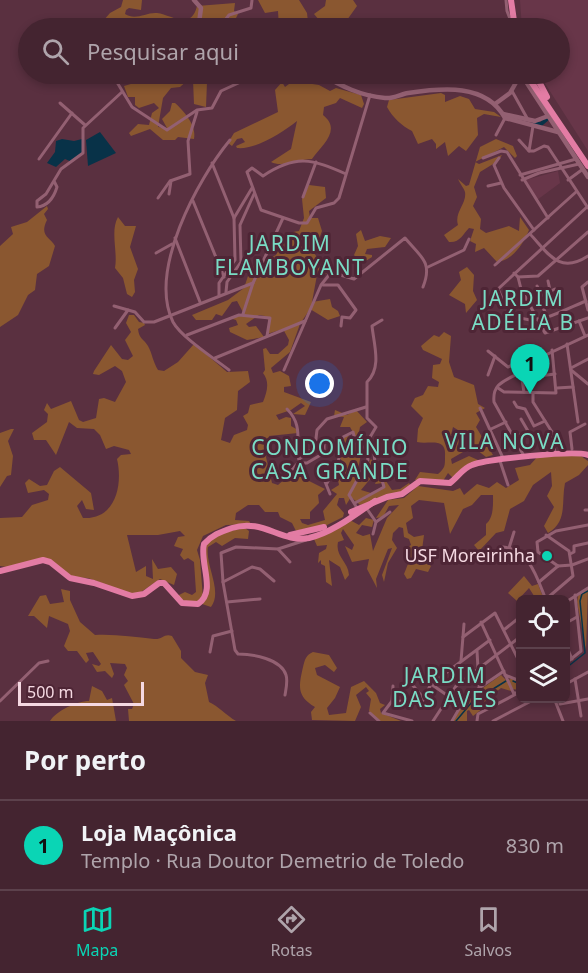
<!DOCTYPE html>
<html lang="pt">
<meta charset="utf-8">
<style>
:root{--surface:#442430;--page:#4b2c38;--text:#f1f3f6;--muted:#afa4ab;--line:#5c414c;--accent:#0ad5b5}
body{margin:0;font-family:"Noto Sans",sans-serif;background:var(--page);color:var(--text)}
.controls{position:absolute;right:18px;bottom:18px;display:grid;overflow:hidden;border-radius:9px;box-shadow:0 3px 9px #0003}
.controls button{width:54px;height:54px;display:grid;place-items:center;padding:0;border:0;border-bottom:2px solid var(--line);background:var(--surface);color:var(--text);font:30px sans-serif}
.scale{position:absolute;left:18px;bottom:15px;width:126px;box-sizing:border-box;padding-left:6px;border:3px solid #f5d9e2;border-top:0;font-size:16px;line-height:21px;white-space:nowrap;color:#f5d9e2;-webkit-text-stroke:4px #4e2535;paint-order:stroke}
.you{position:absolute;left:320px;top:384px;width:21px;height:21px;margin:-15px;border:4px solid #fff;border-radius:50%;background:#1a73e8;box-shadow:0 0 0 9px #1a73e833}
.badge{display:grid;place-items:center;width:39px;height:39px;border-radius:50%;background:var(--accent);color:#111;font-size:20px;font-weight:700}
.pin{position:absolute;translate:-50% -50px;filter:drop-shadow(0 2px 3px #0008)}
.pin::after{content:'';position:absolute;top:32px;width:21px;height:18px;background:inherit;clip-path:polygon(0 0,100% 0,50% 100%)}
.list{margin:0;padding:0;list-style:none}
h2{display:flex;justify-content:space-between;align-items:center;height:78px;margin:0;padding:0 24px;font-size:26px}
h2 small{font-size:20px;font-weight:400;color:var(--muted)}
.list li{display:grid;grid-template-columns:39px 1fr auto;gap:18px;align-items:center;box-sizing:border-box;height:90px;padding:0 24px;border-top:2px solid var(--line)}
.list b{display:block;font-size:22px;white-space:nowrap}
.list p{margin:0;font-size:20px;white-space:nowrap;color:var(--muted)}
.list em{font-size:20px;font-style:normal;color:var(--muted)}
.icon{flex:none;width:33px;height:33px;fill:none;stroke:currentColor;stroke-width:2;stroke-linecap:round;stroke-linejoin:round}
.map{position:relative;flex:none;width:588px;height:721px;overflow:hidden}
.search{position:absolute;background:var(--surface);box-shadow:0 3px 9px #0003;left:18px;right:18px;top:18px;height:66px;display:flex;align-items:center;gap:15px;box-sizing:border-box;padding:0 21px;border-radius:33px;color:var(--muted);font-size:22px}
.sheet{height:168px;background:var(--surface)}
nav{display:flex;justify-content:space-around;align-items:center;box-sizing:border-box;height:84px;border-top:2px solid var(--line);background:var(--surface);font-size:16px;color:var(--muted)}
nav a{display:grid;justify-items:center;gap:3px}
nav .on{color:var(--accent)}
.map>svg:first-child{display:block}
</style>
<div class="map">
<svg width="588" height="721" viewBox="0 0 588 721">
<rect width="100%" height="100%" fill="#5a3040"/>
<!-- built -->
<g fill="#683649">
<path d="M520 0H588V151L539 74H560V28H522Z"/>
<path d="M558 171 560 183 537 200 526 180Z"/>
</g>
<!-- green -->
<g fill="#8a5730">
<path d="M123 0H142L141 10 129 8 126 10 125 14C136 21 146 12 157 13 172 15 191 31 197 6L235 3 234 11 238 14 231 28H97L110 13 121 7Z"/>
<path d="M258 0H299L307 13 308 22 299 23 296 28H279L278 11 265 13Z"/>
<path d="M326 0H353L357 6 342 27 331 28 328 23 319 20 314 14 325 6Z"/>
<path d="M142 74H222L214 82H207L206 107 194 104 193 80H188L180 87 171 88 163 98 158 127 167 128 162 119 170 111 172 103H175C184 111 197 126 194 139L178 137 175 140H163L150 129 131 136 129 133 138 124 149 125 152 113 159 108 154 103 139 108 135 105V97H128L124 86 141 81Z"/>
<path d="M293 81 319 85 330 91 336 88 361 95 364 104 362 108 340 98 336 103 324 107 323 115C342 130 322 145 312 159 300 159 282 168 271 162L291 149 297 121C283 132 256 150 237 148L236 146 245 142 242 138 237 139 232 146 228 143 234 133 278 112 275 90 282 82 285 87Z"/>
<path d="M441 93 445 95V102L460 96 469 99 475 109 494 112 501 117 484 114 477 118 478 135 466 151 459 146 448 156 445 142 436 149V144L432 139 418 144 412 131C402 126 393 118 387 107L389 100Z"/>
<path d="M496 139 513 146 517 156 515 158 504 147 475 162 479 164 502 155 498 161 480 172 474 187 477 197 473 206 481 219 480 229 486 233 509 226 519 231 520 217 529 230C523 244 513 260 497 262L484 248 475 252 476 244 470 241 474 229 469 228C463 234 460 243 449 242L444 235 458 225C454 212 467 204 465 192 464 188 460 184 458 179L466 186 469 185 480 147Z"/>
<path d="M309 185 325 187 326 198 309 211 310 218H318L322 231 314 253 319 260 318 268 324 266 328 270 326 274 317 275 312 302 330 299 332 307 338 311 340 316 328 320 310 309 300 324 290 352 271 368 273 373 280 371 289 376 291 386 284 387V392L311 402 305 415 293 414 305 406 301 403 291 410 276 415 279 420 286 417 291 418V426L298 430V433L269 436 266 457 272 483 278 485 287 477 297 478 299 469 304 467 309 481 325 489 318 495 319 503 310 512V519H300L302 523 308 525 325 520 323 511 337 494 331 490 339 485 337 475 344 464 335 451 345 436H353L361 454 357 475H362L371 459 376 464V472L361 490 371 493 382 488 383 483 375 484 380 472 392 490 400 489 409 483 411 486 405 492 360 505 351 497 346 505 344 498H339L337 505 344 513 343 517 327 525 296 531 292 523 280 517 278 512H265L259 505H248L236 513 235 520 249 521 251 524 226 525 203 536 197 550 200 560 203 598H205L204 547 216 534 245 528 249 531 248 539 235 538 222 546 216 542 208 547C205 566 223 591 211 607L193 601 188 604 177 596 185 592 192 595 196 592 194 562 188 558 184 560 180 555 183 549 174 546 178 537 185 536 180 531 158 535H127L136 572 146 566V576L153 579 152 559 158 569 171 567 177 574 174 585 160 579 141 592 133 595 88 578 67 577 43 558 7 567 0 566V518L22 517 32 505 48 500 49 494 44 490 28 493 25 483 29 479 40 486 47 485 54 471 60 467 91 493 94 510 86 509 82 500 77 506 83 518C116 520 123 484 117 459L121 455 131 454 129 450 114 446 106 449 100 435 94 429 77 428 69 422 56 455 46 440H34L32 433 47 422 48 414 44 410 47 403 51 409 71 401 79 420 83 422 96 418 99 399 104 398 115 402 126 382 122 371 115 366 99 375 93 374 94 371 111 345 122 359 128 360 133 356 125 340 131 332 126 323 129 315H134L139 322 144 323 145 325 138 329C139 339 144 339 148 346 152 353 153 362 158 370L164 371 178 362 194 344 227 372 248 371 250 382 238 391 237 410 225 418 221 440 230 443 234 435 247 430 248 425 243 416 248 413 250 405 263 402C267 392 270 382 263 373L265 370 263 349 266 348 270 354H278L288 345 289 340 283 329 267 334 269 321 265 316 259 315 246 324 249 327 256 326 264 337 247 340 230 332 229 328 238 325 236 320 229 318 236 315 245 316 237 301 232 302 222 316 216 314 212 320H196L192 315 228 300 244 288 251 267 276 255C284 240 279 234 299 231L304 218 302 199Z"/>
<path d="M47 206 48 209 44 214 47 220C39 236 50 237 55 246L49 266 37 274 35 290 28 295 18 315 0 327V246L13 234 11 227 27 222Z"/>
<path d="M118 217 125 226H136L130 247 138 269 134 280 135 292 132 297 127 294 123 278 115 268C118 252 110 231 118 217Z"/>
<path d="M361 230 365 241 380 236 391 238 385 247 367 249 365 254 372 255V257L361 264 354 255 358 246 356 234Z"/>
<path d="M467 267 474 275 473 291 477 300 466 313 465 304 449 295 461 280 459 272Z"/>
<path d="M444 332 451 336 449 362 454 377 474 385 478 404 485 408 476 413 480 420 476 427 493 455 486 457 472 446 466 435 453 427 451 435 460 440 457 446 463 452 451 459 452 464 469 456 478 460 453 478 448 473 443 481 415 480 420 472 438 474C445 468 445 466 445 457 447 436 429 445 417 442L418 429 423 418 411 406 415 398 423 395 428 386 438 387 439 382 432 378 433 365 440 364 442 359 423 350 421 346 434 335 439 337Z"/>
<path d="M335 410 347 415 356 410 367 422 360 427 358 437 356 438 350 427H340L344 417 334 416Z"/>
<path d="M11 429H14L8 441 13 456 11 475 7 476 0 487V433Z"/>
<path d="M539 455 581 456 588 461V465L579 475 565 483C561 503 568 521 548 533L544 526 554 507 547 496 552 486 551 472 533 485 524 501 510 509 504 531 496 533 479 551 474 545 486 535V524C494 518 493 503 493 495H481L472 505 463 509 450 534 444 503 419 500 411 506 413 518 406 523 408 533 414 537 424 535 422 550 434 559V562H425L431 566 428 572 416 569 411 578 407 579 404 574 408 564 403 550 411 545 409 539 404 537 403 528 399 527 393 533 392 540 397 548 388 563 384 582 382 575 392 548 388 549 376 579 377 588 367 569 369 559 352 562 345 546 352 550 354 545 343 529 341 533 344 540 338 542C335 557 348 561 349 575L345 580 340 567 329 560 332 586 326 582 325 566 321 564V560L318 563 319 553 326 549 327 545 317 546 314 539 348 519 359 525 366 518 374 520 372 527 362 525 356 533 363 536 370 534 373 551 387 518 399 505 389 506 383 517 376 518 388 500 404 498 418 486 453 491 460 488 464 495 477 484 489 488 497 482 506 488 519 480 515 468 530 465Z"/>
<path d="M524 576 532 586 538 584 543 597 536 599 529 588 517 601 508 593Z"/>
<path d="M588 588 586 650 577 602 578 596Z"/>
<path d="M61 589 70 591V600L80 622 95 635C115 634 134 637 154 639 162 640 164 633 172 636L181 651V658L195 672 208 675 205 683 209 702C218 706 226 715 236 721H129L128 709H132L134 704 124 685 128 681 124 675 127 668 125 664 110 663 114 674 112 678 105 671 97 672 92 664 99 666 101 664 93 652 86 653 89 660 86 663 77 651H68L64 646 70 631 68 624 49 616 47 628 34 616H28L40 596 46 595 50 604 64 602Z"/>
<path d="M313 652 329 655 337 668 334 672 325 665 315 668 317 675 340 687 335 698 327 708 329 715 346 713 351 687 364 681 376 693 380 703 385 705 380 709 381 713 401 721H379L369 711 371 699 366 693 369 691 366 687 356 695 361 707 355 721 312 720 311 712 315 707C296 696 299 685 303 667 305 659 306 655 313 652Z"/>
<path d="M501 675 507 681 512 678 520 684V690L512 689 511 691 501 688 483 703 482 709 473 716 469 710 467 711V721H453L466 700Z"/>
<path d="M92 686 102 691 107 700 112 698 116 721H50C56 711 77 701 89 701Z"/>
</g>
<!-- water -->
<g fill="#083248">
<path d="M100 132 116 153 88 166 86 140Z"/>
<path d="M62 139 74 141 82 139 84 152 72 162 65 159 56 167 47 163 55 152 56 141Z"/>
</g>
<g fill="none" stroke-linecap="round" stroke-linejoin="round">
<!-- stream -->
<g stroke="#083248" stroke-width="1.5">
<path d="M566 668 585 653 580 601 582 594 588 591"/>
<path d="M513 681 520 684"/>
<path d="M456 721 472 702 506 681"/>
</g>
<!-- river -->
<path stroke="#083248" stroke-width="4" d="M533 124H541L547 119"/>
<!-- minor -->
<g stroke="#936072" stroke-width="3">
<path d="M506 0 507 11 512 24"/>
<path d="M219 28 229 15 251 8 252 0"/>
<path d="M72 74 84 79 94 74"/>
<path d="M112 74 132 107 167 130 197 110 212 108 221 91 258 74"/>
<path d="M512 91 527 118"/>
<path d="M60 103 85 125"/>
<path d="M496 135 505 118"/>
<path d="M519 140 529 151H534L544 146 548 147 588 208"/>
<path d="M529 151 533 126"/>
<path d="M483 158 501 151 507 152 548 218"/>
<path d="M499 158 494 165 504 188 534 230"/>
<path d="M39 159 72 113"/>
<path d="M212 163 234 218"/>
<path d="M346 174C312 159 296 154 263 176L252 168 247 172 261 210 299 223H307L316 208 334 203 339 198 370 95"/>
<path d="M520 175 576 159"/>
<path d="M522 180 539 173 579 164"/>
<path d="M568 180 583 169"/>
<path d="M54 181 57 187C54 197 48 206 37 207V201L46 194 61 169 83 153V128L122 92"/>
<path d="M488 186 501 183"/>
<path d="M169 194 171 181"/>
<path d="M303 197 316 162"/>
<path d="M158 198 170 181 190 174 188 141 197 112"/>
<path d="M193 201 224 277"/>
<path d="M530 234C548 253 559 275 588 256"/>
<path d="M175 238 200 302"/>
<path d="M156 253 172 244"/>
<path d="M495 265 576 192"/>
<path d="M428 267 464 250 469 239"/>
<path d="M514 273 518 277 538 276 588 232"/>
<path d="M518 277 521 289 545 333 588 318"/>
<path d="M548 281 550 290"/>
<path d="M588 282 582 287 588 310"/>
<path d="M323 285H338L356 310 350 318 342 317 341 326"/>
<path d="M537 286 542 295"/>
<path d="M226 292 227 282 241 262 240 225 254 194"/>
<path d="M219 295V283L235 260 234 218 252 188"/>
<path d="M586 301C548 316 518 340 498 289L587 207"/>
<path d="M114 306 135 312 144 322H154L253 283"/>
<path d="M243 314 253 283 283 218"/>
<path d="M547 316 538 297 555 289"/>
<path d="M579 321 585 336"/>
<path d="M511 324 519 319"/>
<path d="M115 328 128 310"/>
<path d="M187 335 239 315 270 318 267 336"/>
<path d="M567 344 578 422"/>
<path d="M488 351 508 367 515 364 520 367"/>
<path d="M215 358 305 321"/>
<path d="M520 367 588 335"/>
<path d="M520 367 524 392"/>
<path d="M571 368 588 359"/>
<path d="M229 370C215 359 181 337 173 322 148 271 197 180 230 140"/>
<path d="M284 370 321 285 329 275 337 274 354 279 405 238C421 257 433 262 423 287"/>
<path d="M571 370 588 384"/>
<path d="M521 372C505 381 492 383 494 402L524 456"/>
<path d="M488 375 495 356"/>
<path d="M522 378 555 374"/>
<path d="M498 388 504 392 556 393 552 350"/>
<path d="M557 388 573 387"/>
<path d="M533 393V402L552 432 555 453"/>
<path d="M514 402 517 407 525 409 534 426 545 421"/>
<path d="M480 408 503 458"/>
<path d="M287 409C303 425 296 440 299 460"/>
<path d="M491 429 506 422"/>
<path d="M514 438 528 431 521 419"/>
<path d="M572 449 570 432 585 424"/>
<path d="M299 459 315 447 317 430 327 419 366 407"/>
<path d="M500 461 508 485"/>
<path d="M298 463H307L324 453V440L338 447"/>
<path d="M294 479 288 478 287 475 298 463"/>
<path d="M327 483 333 472"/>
<path d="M330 494 322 474 333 472 337 468 343 437 353 432 356 443 367 449"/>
<path d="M355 503 384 487 382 480 369 472 375 463 374 453"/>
<path d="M357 508 349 495 368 460 366 444 376 427 367 418V382C382 368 374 345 372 326L382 320"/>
<path d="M367 509 376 522 373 534"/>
<path d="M585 510H588"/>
<path d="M376 522 390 512"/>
<path d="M503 547C530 550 537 578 546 600"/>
<path d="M509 548 514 532"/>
<path d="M278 549 290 562"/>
<path d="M570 554 574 552V546L588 543"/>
<path d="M558 566 538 552 537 542 556 531 588 525"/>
<path d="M558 566 572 565 588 559"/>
<path d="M223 582 252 567 260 569 274 581"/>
<path d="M539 582 558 566"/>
<path d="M545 600 573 576 569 551 546 535"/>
<path d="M227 602 260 599"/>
<path d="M566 602 588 588"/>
<path d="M481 622 514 694"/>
<path d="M566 623 577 617"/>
<path d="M505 629 520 617"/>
<path d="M463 637 495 613 520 663"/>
<path d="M566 645 572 659"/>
<path d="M477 651 479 686"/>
<path d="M210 652 213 636 232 631"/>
<path d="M461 661 464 624"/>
<path d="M566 663 581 651 575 595"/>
<path d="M505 675 520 681"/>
<path d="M406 677 424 699"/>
<path d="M575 679 581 716"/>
<path d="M431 684 461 705"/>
<path d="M566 684 588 672"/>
<path d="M393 686 392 701 383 713 412 721"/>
<path d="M285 695C286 689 288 681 286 675 281 659 253 654 238 654L235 650 223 582 221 553 236 547 278 549 306 540"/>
<path d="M554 698 563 721"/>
<path d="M0 701 39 663 48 661"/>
<path d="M392 701 422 702 431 684 490 640"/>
<path d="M560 704 588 699"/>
<path d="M370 713 379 721"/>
<path d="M433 721 456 686 520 637"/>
<path d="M452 721 466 697 504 671"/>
<path d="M477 721 478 714 518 693H514"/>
<path d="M493 721 537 698"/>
</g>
<!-- tertiary -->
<g stroke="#936072" stroke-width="4.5">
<path d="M194 0 201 8 199 23 208 28"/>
<path d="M321 74C341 86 361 96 385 98 393 99 401 94 408 93 442 88 486 83 505 118"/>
<path d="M523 77 588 177"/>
<path d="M495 104 510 93 518 79 524 76"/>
<path d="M503 114 535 121 548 116"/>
<path d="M505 118 558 132"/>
</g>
<!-- primary -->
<g stroke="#e37ca4" stroke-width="6">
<path d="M511 0 515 28"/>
<path d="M526 74 588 166"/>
<path d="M535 74 547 97"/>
<path d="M351 512 387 497 402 494 420 481 450 483C458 477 463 468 472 465 487 459 574 450 588 455"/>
<path d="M290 535 324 527"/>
<path d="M0 571 43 560 50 562 70 578 94 583 132 596 144 594 159 583H164L182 603 198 604C217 592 199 562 204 544 212 535 220 532 232 528 263 518 281 543 309 538 332 533 356 514 375 501"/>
</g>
</g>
<!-- markers -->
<circle fill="#0ad5b5" stroke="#4e2535" stroke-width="2" cx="547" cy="556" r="6"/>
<g text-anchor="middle" stroke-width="6" stroke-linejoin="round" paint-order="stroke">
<!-- poi labels -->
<g font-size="18" fill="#f5d9e2" stroke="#4e2535" text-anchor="end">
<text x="535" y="562">USF Moreirinha</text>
</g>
<!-- quarter labels -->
<g font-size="21" letter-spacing="1.5" fill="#79dcc5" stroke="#4e2535">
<text x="290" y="251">JARDIM<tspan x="290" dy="24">FLAMBOYANT</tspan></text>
<text x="523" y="306">JARDIM<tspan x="523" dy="24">ADÉLIA B</tspan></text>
<text x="505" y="449">VILA NOVA</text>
<text x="330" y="455">CONDOMÍNIO<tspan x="330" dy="24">CASA GRANDE</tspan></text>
<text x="445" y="683">JARDIM<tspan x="445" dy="24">DAS AVES</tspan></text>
</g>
</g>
</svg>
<div class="controls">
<button><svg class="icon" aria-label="locate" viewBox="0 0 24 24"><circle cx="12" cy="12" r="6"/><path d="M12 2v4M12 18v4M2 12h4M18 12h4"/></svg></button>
<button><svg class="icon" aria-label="layers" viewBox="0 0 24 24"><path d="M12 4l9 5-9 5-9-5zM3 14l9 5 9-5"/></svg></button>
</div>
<div class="scale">500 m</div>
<div class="you"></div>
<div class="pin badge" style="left:530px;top:394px">1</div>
<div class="search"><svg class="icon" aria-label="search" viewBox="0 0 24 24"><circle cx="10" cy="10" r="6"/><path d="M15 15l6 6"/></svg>Pesquisar aqui</div>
</div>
<section class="sheet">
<h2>Por perto<small></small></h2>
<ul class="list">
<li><span class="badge">1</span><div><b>Loja Maçônica</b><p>Templo · Rua Doutor Demetrio de Toledo</p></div><em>830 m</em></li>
</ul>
</section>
<nav>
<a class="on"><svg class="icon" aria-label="map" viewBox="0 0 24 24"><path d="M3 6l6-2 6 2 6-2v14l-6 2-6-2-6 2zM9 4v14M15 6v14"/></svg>Mapa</a>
<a><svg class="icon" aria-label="directions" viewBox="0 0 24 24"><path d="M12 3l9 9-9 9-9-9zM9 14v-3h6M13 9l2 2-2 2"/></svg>Rotas</a>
<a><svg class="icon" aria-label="saved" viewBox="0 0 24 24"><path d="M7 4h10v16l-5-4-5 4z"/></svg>Salvos</a>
</nav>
